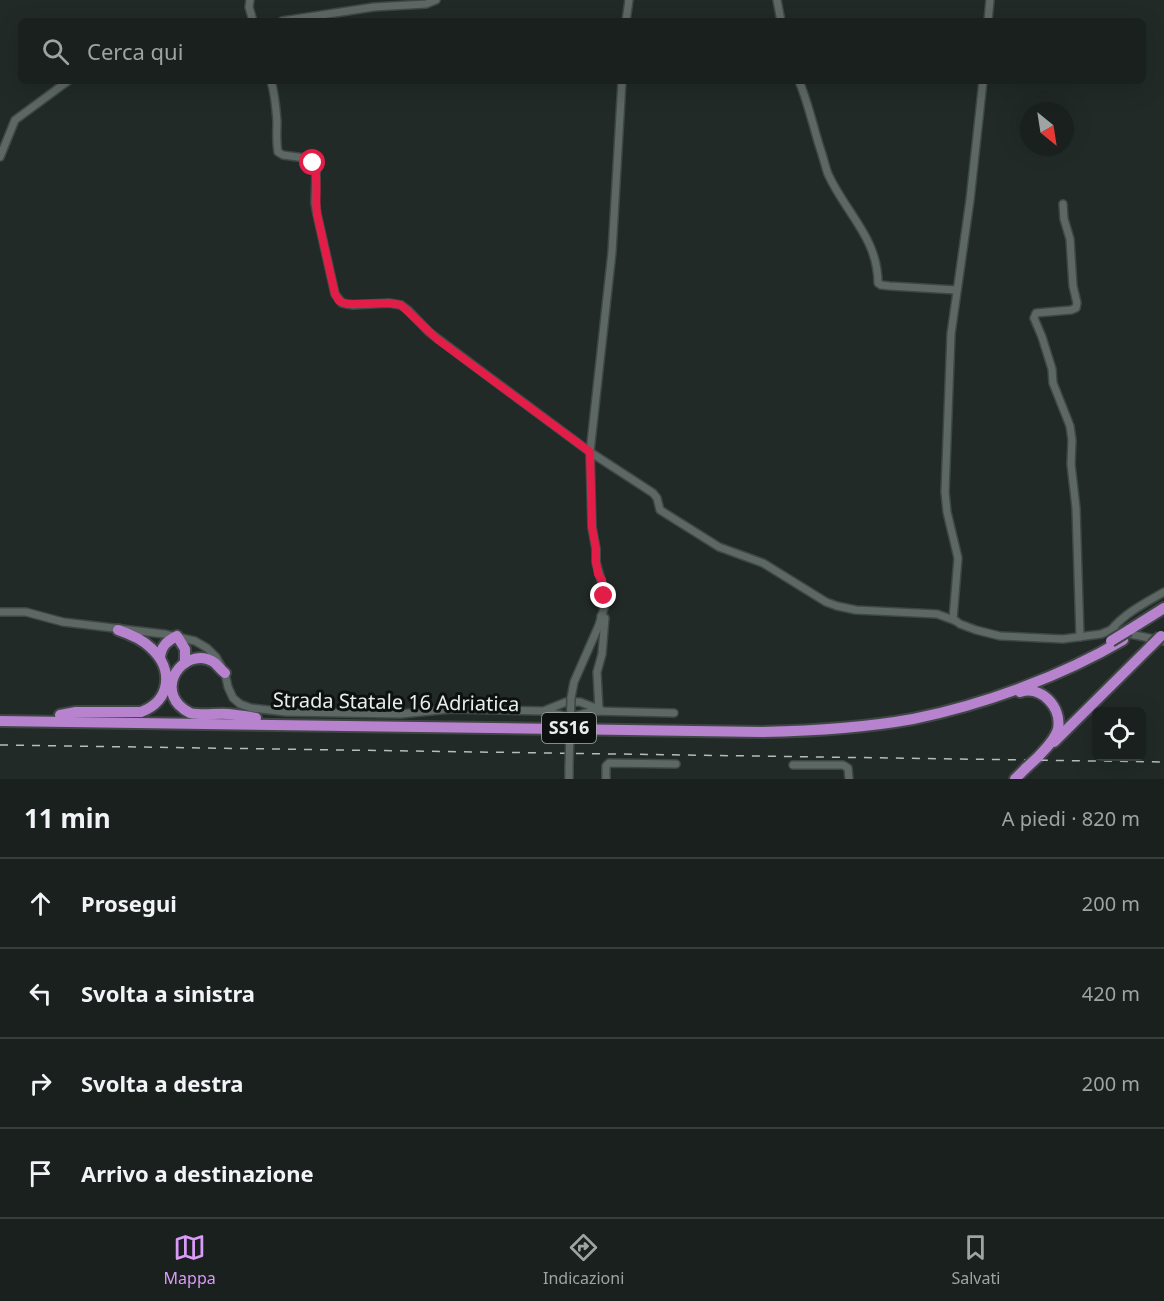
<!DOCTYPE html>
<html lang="it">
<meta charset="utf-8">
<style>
:root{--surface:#19201d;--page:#222826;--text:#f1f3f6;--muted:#9fa3a4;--line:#373e3b;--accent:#da9af7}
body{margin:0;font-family:"Noto Sans",sans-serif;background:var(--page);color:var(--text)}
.controls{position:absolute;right:18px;bottom:18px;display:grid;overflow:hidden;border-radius:9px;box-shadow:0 6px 24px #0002}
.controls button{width:54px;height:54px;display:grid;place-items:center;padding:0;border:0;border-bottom:2px solid var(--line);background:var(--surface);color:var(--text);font:30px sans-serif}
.compass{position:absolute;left:1020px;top:102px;width:54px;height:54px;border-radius:50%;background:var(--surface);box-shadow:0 6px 24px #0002;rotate:150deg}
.stop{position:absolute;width:18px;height:18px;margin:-14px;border:4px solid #e11d48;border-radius:50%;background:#fff}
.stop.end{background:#e11d48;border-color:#fff;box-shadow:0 2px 6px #0008}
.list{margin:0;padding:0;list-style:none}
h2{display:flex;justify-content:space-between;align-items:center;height:78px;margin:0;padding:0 24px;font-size:26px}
h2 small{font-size:20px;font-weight:400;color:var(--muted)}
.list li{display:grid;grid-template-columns:39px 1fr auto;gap:18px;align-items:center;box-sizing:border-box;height:90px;padding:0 24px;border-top:2px solid var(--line)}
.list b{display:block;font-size:22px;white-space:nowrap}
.list em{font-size:20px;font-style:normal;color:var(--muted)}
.icon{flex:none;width:33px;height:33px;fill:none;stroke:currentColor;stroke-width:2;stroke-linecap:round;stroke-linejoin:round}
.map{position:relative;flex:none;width:1164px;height:779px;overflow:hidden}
.search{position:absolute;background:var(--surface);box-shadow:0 6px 24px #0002;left:18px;right:18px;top:18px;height:66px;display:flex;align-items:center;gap:15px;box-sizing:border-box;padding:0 21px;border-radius:9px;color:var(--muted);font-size:22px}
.sheet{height:438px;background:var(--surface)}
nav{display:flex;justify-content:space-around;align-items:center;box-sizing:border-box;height:84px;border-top:2px solid var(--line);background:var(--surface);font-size:16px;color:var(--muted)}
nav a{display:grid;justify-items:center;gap:3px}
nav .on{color:var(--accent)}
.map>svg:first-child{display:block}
</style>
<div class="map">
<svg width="1164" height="779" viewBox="0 0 1164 779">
<rect width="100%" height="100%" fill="#212a27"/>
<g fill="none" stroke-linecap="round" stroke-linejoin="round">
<!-- minor casing -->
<g stroke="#3f4745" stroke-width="10">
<g id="minor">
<path d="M250 0 249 7 253 21"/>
<path d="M777 0 781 21"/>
<path d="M282 21 374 7 426 4 436 0"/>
<path d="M626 21 629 0"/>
<path d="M988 21 990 0"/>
<path d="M271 81C275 94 276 108 277 121 277 132 276 141 278 152L283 155 305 158 313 163 316 171 315 203 317 214 335 294 342 303 353 305 389 303 401 305 408 310 429 332 485 374 590 452 653 493 657 498 660 510 719 547 763 563 826 602 837 606 856 610 937 614 956 621"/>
<path d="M799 81C808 102 813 126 820 148 823 156 825 166 828 174 845 212 878 238 878 283L881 285 890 286 956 290"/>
<path d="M983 81 970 200 951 334 945 492 947 512 958 558 953 619 960 624 976 630 1000 636 1063 639 1101 634 1111 630 1164 641"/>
<path d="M0 157 15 120 68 81"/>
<path d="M1063 204 1064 219 1070 239 1073 286 1077 303 1076 308 1071 310 1036 313 1034 318 1042 337 1052 369 1053 383 1070 426 1072 440 1071 464 1076 508 1080 637"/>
<path d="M0 612H26L63 622 164 634 195 641 207 648 216 657 225 673 228 687 233 698 240 704 251 708 286 712 401 714 451 709 543 711 565 716 578 715 594 711 674 713"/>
<path d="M1111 630C1125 613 1145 603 1164 592"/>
<path d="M571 698 574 682 599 625 604 608 603 587 596 562V549L592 527 590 452 612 252 622 81"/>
<path d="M546 710 566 702H580L601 710"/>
<path d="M599 711 597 672 602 654 605 618 601 616"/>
<path d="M793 765H843L848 768 849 779"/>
<path d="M569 767V779"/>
<path d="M606 779V766L609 763 676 764"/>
</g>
</g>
<!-- highway casing -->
<g stroke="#3f4745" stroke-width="14">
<g id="highway">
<path d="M1129 630 1164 608"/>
<path d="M160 658C161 646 167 641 177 636L185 649V663"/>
<path d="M225 673C221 670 218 666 215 663 189 645 157 681 179 705 182 708 186 711 190 713 202 716 216 713 228 714 237 715 247 716 256 718"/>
<path d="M1020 692C1041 685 1062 707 1058 729 1055 740 1046 748 1038 757"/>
<path d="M60 715 76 712H141C171 701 174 669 151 648 142 639 130 634 118 630"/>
<path d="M0 721 762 732C813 731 863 728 913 719 983 705 1062 676 1123 640"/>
<path d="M1054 742 1152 645"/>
<path d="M1015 779 1026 768"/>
</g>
</g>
<!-- minor -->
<use href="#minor" stroke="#5d6764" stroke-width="7"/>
<!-- highway -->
<use href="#highway" stroke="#b783cf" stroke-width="10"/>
<!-- rail -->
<path stroke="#b6bdba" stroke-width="1.5" stroke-dasharray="8 8" stroke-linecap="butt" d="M0 745 1164 762"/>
<!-- minor-bridge casing -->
<g stroke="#3f4745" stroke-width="10" stroke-linecap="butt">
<path id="minor-bridge" d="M569 767 571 698"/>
</g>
<!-- highway-bridge casing -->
<g stroke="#3f4745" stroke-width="14" stroke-linecap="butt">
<g id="highway-bridge">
<path d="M1111 641 1129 630"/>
<path d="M1152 645 1161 636"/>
<path d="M1026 768 1038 757"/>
</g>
</g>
<!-- minor-bridge -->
<use href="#minor-bridge" stroke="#5d6764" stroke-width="7"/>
<!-- highway-bridge -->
<use href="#highway-bridge" stroke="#b783cf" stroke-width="10"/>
</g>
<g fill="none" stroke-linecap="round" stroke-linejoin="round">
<!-- route -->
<path stroke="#e11d48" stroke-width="8" d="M313 163C319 175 315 199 317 214L335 294 339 301 347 304 389 303 401 305 437 339 590 452 592 527 596 549V562L598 574 602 580 604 596"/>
</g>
<g text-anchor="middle" stroke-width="6" stroke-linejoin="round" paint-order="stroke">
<!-- shield labels -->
<rect fill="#0d1110" stroke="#a6acaa" stroke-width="1.5" x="542" y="713" width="54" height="30" rx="4.5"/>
<g font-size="18" font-weight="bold" fill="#e8eeec">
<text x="569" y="734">SS16</text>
</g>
<!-- street labels -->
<g font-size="20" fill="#e8eeec" stroke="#0d1110">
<text transform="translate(396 702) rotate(1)" y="7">Strada Statale 16 Adriatica</text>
</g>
</g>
</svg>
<div class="controls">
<button><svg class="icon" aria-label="locate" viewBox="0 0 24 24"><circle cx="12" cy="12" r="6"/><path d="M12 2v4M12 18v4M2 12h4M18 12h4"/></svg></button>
</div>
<svg class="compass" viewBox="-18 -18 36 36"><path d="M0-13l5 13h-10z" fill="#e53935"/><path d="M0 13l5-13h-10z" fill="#9fa3a4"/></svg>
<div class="stop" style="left:313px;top:163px"></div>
<div class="stop end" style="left:604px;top:596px"></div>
<div class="search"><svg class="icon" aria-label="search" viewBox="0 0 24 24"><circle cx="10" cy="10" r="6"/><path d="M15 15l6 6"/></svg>Cerca qui</div>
</div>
<section class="sheet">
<h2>11 min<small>A piedi · 820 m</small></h2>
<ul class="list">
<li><svg class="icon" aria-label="ahead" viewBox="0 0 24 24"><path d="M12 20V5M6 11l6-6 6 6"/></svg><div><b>Prosegui</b></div><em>200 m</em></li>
<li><svg class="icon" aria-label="left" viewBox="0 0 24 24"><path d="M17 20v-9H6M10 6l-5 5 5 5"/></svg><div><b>Svolta a sinistra</b></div><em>420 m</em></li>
<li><svg class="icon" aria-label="right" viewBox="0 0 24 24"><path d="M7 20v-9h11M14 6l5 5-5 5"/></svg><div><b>Svolta a destra</b></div><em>200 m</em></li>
<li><svg class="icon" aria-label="arrive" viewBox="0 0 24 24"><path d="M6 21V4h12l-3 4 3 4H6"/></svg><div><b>Arrivo a destinazione</b></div></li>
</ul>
</section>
<nav>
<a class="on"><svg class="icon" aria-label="map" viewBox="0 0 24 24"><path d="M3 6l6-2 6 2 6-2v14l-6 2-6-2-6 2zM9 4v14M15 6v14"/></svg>Mappa</a>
<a><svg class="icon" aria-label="directions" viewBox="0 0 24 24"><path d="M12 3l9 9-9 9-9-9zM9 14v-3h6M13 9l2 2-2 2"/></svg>Indicazioni</a>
<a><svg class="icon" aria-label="saved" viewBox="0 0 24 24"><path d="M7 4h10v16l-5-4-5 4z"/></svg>Salvati</a>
</nav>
